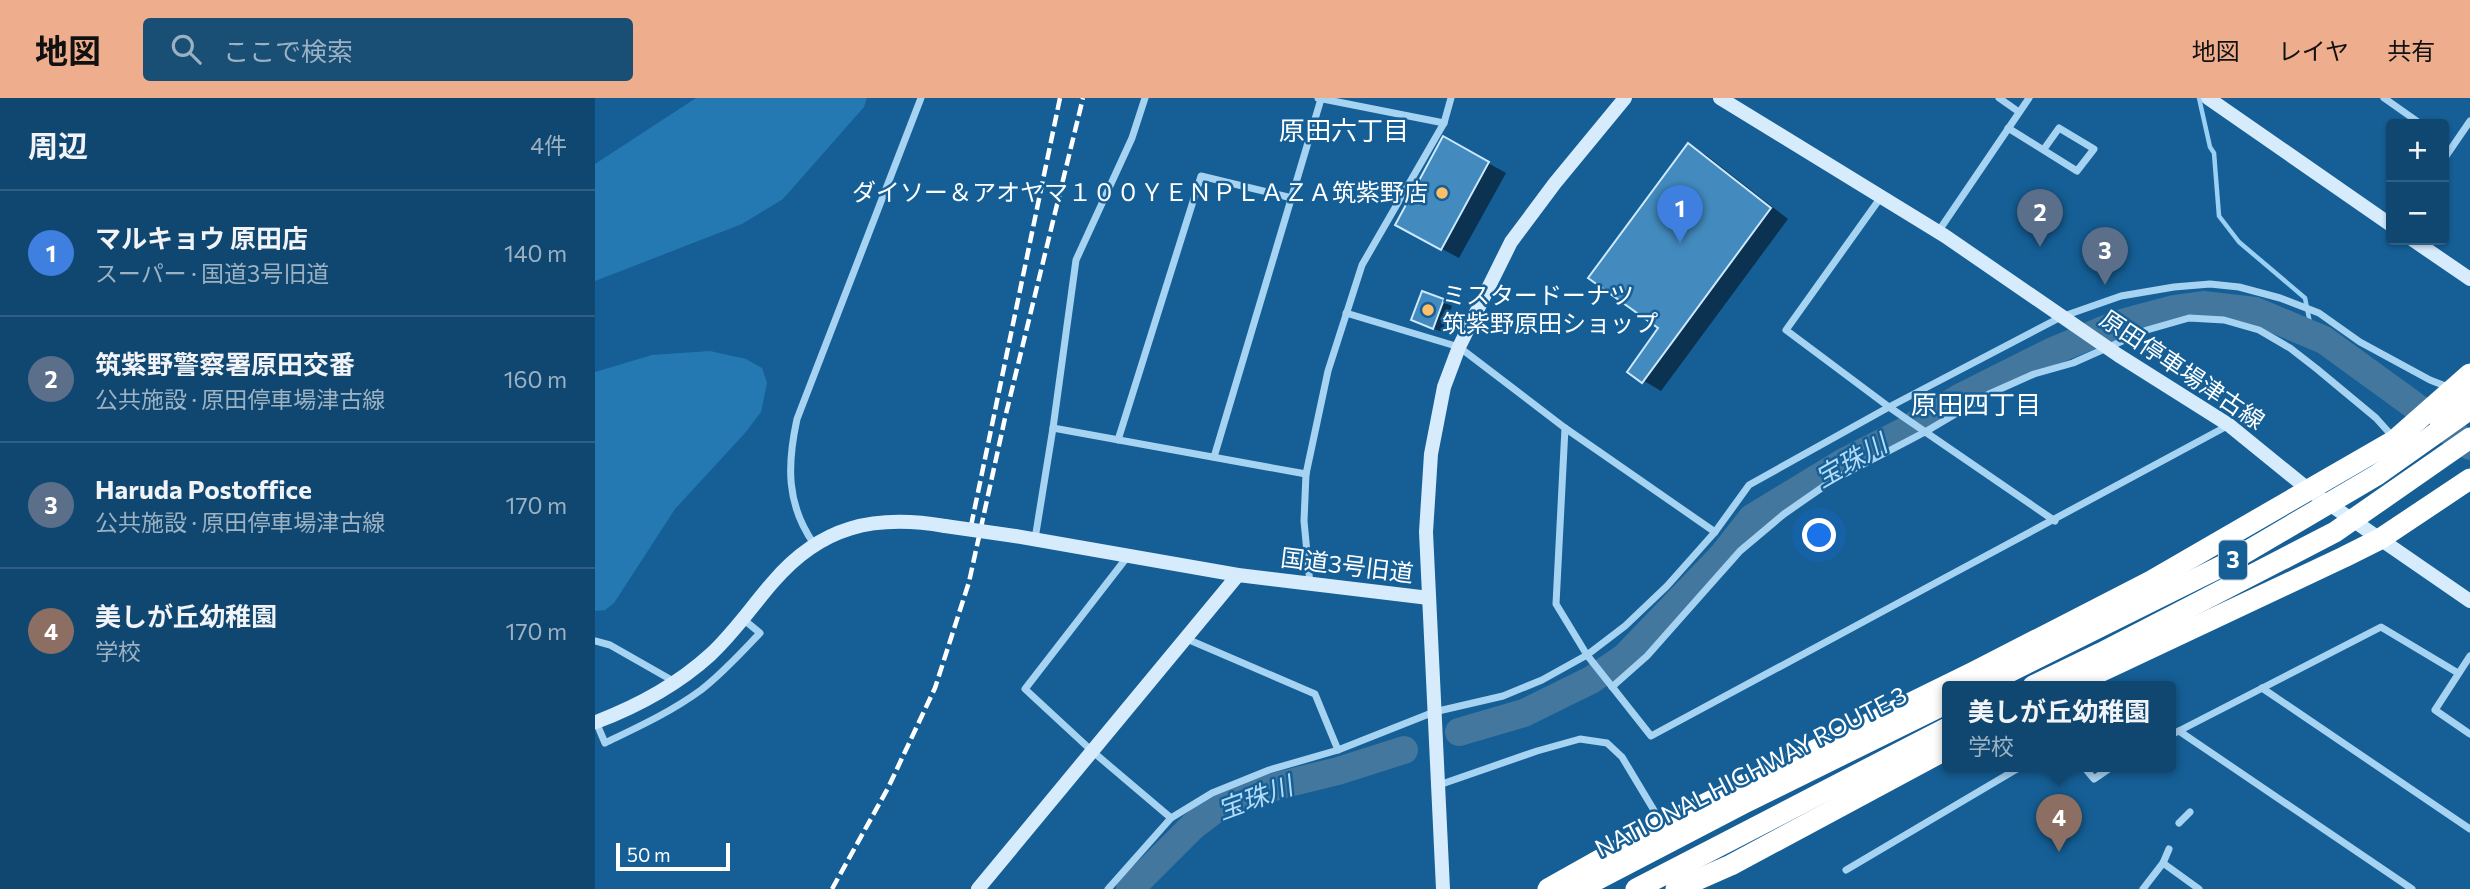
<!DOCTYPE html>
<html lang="ja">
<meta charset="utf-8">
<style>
:root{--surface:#104770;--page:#194e75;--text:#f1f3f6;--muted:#9cb2c3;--line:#305f83;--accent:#eead8d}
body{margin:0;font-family:Commissioner,"Noto Sans JP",sans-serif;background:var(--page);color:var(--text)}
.controls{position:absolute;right:21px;top:21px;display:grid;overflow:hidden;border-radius:7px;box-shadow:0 2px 5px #0004}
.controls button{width:63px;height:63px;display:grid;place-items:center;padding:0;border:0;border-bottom:2px solid var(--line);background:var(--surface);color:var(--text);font:35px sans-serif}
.scale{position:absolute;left:21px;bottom:18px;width:114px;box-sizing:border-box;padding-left:7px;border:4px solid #fff;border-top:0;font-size:19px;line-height:24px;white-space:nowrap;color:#fff;-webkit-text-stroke:5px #155f96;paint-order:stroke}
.you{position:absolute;left:1225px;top:438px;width:24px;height:24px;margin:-18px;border:5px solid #fff;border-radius:50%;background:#1a73e8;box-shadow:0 0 0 10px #1a73e833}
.badge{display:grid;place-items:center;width:46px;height:46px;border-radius:50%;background:var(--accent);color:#fff;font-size:23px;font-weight:700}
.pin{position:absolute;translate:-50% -58px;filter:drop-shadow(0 2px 4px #0008)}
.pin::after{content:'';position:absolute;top:37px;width:24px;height:21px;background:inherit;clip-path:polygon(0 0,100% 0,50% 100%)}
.popup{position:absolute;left:1347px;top:583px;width:234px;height:91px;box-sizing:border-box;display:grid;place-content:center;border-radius:7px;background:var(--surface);filter:drop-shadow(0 2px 5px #0005);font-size:23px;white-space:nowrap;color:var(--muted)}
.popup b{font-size:26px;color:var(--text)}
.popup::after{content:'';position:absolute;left:50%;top:100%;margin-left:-14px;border:14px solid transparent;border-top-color:var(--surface)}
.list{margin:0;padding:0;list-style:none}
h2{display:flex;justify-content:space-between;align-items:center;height:91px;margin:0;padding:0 28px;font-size:30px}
h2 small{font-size:23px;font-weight:400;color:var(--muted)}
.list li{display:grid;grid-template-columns:46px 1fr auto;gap:21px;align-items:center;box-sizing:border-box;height:126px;padding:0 28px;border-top:2px solid var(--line)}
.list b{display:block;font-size:26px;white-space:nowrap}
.list p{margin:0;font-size:23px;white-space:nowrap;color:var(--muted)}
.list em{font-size:23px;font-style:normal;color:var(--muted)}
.icon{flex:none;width:38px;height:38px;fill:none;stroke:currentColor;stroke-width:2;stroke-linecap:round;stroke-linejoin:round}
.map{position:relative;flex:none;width:1875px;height:791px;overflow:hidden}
header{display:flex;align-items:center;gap:42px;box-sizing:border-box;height:98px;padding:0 35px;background:var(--accent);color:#111}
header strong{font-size:33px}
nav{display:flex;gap:38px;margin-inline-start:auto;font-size:24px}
.search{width:490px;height:63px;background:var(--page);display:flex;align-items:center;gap:18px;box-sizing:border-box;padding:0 24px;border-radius:7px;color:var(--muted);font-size:26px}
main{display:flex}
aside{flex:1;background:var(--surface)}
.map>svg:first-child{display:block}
</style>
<header>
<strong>地図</strong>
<div class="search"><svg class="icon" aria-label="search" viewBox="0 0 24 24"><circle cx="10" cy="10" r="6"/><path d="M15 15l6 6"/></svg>ここで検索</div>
<nav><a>地図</a><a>レイヤ</a><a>共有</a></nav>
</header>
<main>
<aside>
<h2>周辺<small>4件</small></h2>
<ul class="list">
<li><span class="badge" style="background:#3f7fe0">1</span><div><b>マルキョウ 原田店</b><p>スーパー · 国道3号旧道</p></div><em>140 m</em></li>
<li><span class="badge" style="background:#5c6f8a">2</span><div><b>筑紫野警察署原田交番</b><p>公共施設 · 原田停車場津古線</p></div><em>160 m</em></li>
<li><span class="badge" style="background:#5c6f8a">3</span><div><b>Haruda Postoffice</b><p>公共施設 · 原田停車場津古線</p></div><em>170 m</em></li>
<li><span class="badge" style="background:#8d6e63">4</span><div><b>美しが丘幼稚園</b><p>学校</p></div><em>170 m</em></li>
</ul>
</aside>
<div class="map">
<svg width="1875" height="791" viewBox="0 0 1875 791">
<rect width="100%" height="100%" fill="#155f96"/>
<!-- green -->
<g fill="#2479b3">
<path d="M101 0H272L269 9 188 101 147 126 0 183V66Z"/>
<path d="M115 253 151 261 167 270 172 285 166 314 150 335 80 411 19 505 10 512 0 513V274L57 257Z"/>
</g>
<!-- shadow -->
<g fill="#0007">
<path d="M1093 47 1111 57 1193 121 1066 293 1034 274 1065 229Z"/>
<path d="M893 65 911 75 864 160 819 136Z"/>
<path d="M828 195 857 208 847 234 827 226Z"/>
</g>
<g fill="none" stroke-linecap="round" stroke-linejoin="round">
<!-- stream -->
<path stroke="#99d0f4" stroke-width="4.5" d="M1604 0 1615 49 1619 55 1624 118 1644 144 1710 200 1717 235"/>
<!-- river -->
<g stroke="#43779e" stroke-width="28">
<path d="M864 634 929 615 996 582 1030 559 1128 457 1157 420 1249 364 1310 333 1366 299 1456 254 1523 226 1579 211 1608 207 1660 213 1729 242 1875 348"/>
<path d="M535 791 598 728 626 707 682 688 743 673 809 652"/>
</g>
</g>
<!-- building -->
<g fill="#438bbf" stroke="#cee9fc" stroke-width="2">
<path d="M848 38 894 64 846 152 800 127Z"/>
<path d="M1093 45 1176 110 1047 285 1032 274 1063 230 993 180Z"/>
<path d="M827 193 849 201 838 231 816 222Z"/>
</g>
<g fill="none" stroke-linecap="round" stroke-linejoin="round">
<!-- street -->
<g stroke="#a7d3f2" stroke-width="7">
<path d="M723 0 849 25"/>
<path d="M1404 0 1424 14"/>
<path d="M1789 0 1826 26"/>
<path d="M1413 30 1482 73 1499 51 1464 30 1449 51"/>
<path d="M1849 61 1875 23"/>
<path d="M1286 99 1191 232 1294 309 1460 423"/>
<path d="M1343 134 1434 0"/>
<path d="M751 215 864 249 970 330 1120 434"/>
<path d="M458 330 711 376"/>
<path d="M970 330 961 506 992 557 1056 638C1248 533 1442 432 1634 327"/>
<path d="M523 342 606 78 697 100"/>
<path d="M619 359 726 1"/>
<path d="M440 441 458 330 481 162 537 40 550 0"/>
<path d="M219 446C191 406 192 367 202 321L326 0"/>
<path d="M533 458 430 591 497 653 576 720"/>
<path d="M715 486 709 423 711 376 733 273 767 167 849 25 856 0"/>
<path d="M592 541 720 596 743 652"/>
<path d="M0 543 15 547 80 584"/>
<path d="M1875 558 1840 612 1875 636"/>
<path d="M1017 589 1052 558 1145 453 1189 416 1238 382 1330 334 1394 296 1439 276 1478 265 1552 232 1594 220 1629 222 1664 232 1695 250 1722 271 1781 320 1798 339"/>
<path d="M1667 590 1875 731"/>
<path d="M1 624 10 645C43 629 76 614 106 592 128 575 146 555 165 535L148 521"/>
<path d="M1584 633 1817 791"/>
<path d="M1576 637 1786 529 1863 575"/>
<path d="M1488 668 1499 681 1518 668"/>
<path d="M844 687 942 653 985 641 1012 645 1027 659 1066 724"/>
<path d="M1584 725 1595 714"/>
<path d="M1568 765 1604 791"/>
<path d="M1251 772 1427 668"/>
<path d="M513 791 576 720 617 695 674 672 743 652 839 614 908 598 947 582 992 557 1030 528 1072 488 1120 434 1154 387 1294 309 1466 219 1526 198 1579 189 1615 186 1644 189 1685 200 1724 215 1765 244 1835 282 1853 289"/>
<path d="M1548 791 1568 765 1574 751"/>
</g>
<!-- secondary -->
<g stroke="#d6ebfc" stroke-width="14">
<path d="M1125 0 1350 138 1523 257 1634 327 1714 392 1875 503"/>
<path d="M1613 0 1796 127"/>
<path d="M1818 142 1875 181"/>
<path d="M420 438 643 477 834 500"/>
<path d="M1 624C43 608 82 587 115 557 139 535 157 508 178 484 226 428 279 416 350 428"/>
<path d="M383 791 643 477"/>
<path d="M848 791 831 434 836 356 849 289 864 249 916 144 960 85 1030 0"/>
</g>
<!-- highway -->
<g stroke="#fff" stroke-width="21">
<path d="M1845 323 1875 297"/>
<path d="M1475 588 1749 459 1785 441 1875 381"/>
<path d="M953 791 1067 727 1379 574 1556 483 1800 342 1875 276"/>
<path d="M984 791 1153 703 1352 605"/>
<path d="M1041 791 1352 630"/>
<path d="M1081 791 1136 767 1352 651"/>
</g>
<!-- rail -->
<g stroke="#fff" stroke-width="4.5" stroke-dasharray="12 5" stroke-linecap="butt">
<path d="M376 428 465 0"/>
<path d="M237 791 293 690 340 590 374 484 410 320 488 0"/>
</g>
<!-- secondary-bridge -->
<path stroke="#d6ebfc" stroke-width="14" d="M350 428 420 438"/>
<!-- highway-bridge -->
<g stroke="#fff" stroke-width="21">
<path d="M1386 588 1629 467 1782 377 1875 311"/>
<path d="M1438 588 1506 555 1740 434 1875 340"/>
</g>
</g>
<!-- markers -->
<g fill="#ffbe68" stroke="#155f96" stroke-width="2.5">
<circle cx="847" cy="95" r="7"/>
<circle cx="833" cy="212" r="7"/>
</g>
<g text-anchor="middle" stroke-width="5" stroke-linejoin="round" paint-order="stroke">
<!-- shield labels -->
<rect fill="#155f96" stroke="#b9cfe0" stroke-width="2" x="1624" y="442.5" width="28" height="39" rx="5"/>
<g font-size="23" font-weight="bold" fill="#fff">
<text x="1638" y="470">3</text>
</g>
<!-- poi labels -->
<g font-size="24" fill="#fff" stroke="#155f96" text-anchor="end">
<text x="833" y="103">ダイソー＆アオヤマ１００ＹＥＮＰＬＡＺＡ筑紫野店</text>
<text x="847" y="206" text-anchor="start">ミスタードーナツ<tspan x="847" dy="28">筑紫野原田ショップ</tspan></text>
</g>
<!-- street labels -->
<g font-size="24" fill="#fff" stroke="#155f96">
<text transform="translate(1587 272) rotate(34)" y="8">原田停車場津古線</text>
<text transform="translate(752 468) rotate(7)" y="8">国道3号旧道</text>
<text transform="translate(1156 674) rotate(-27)" y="8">NATIONAL HIGHWAY ROUTE 3</text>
</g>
<!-- neighbourhood labels -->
<g font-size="26" fill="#fff" stroke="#155f96">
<text x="749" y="42">原田六丁目</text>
<text x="1381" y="316">原田四丁目</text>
</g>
<!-- water labels -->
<g font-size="26" font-style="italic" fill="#b3dcf8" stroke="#155f96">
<text transform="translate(1256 363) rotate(-30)" y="9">宝珠川</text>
<text transform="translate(660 700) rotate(-20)" y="9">宝珠川</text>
</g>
</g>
</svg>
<div class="controls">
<button>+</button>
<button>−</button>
</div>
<div class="scale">50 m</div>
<div class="you"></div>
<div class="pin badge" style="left:1085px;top:145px;background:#3f7fe0">1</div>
<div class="pin badge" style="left:1445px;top:149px;background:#5c6f8a">2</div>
<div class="pin badge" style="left:1510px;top:187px;background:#5c6f8a">3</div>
<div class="pin badge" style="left:1464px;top:754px;background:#8d6e63">4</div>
<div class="popup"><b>美しが丘幼稚園</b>学校</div>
</div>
</main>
